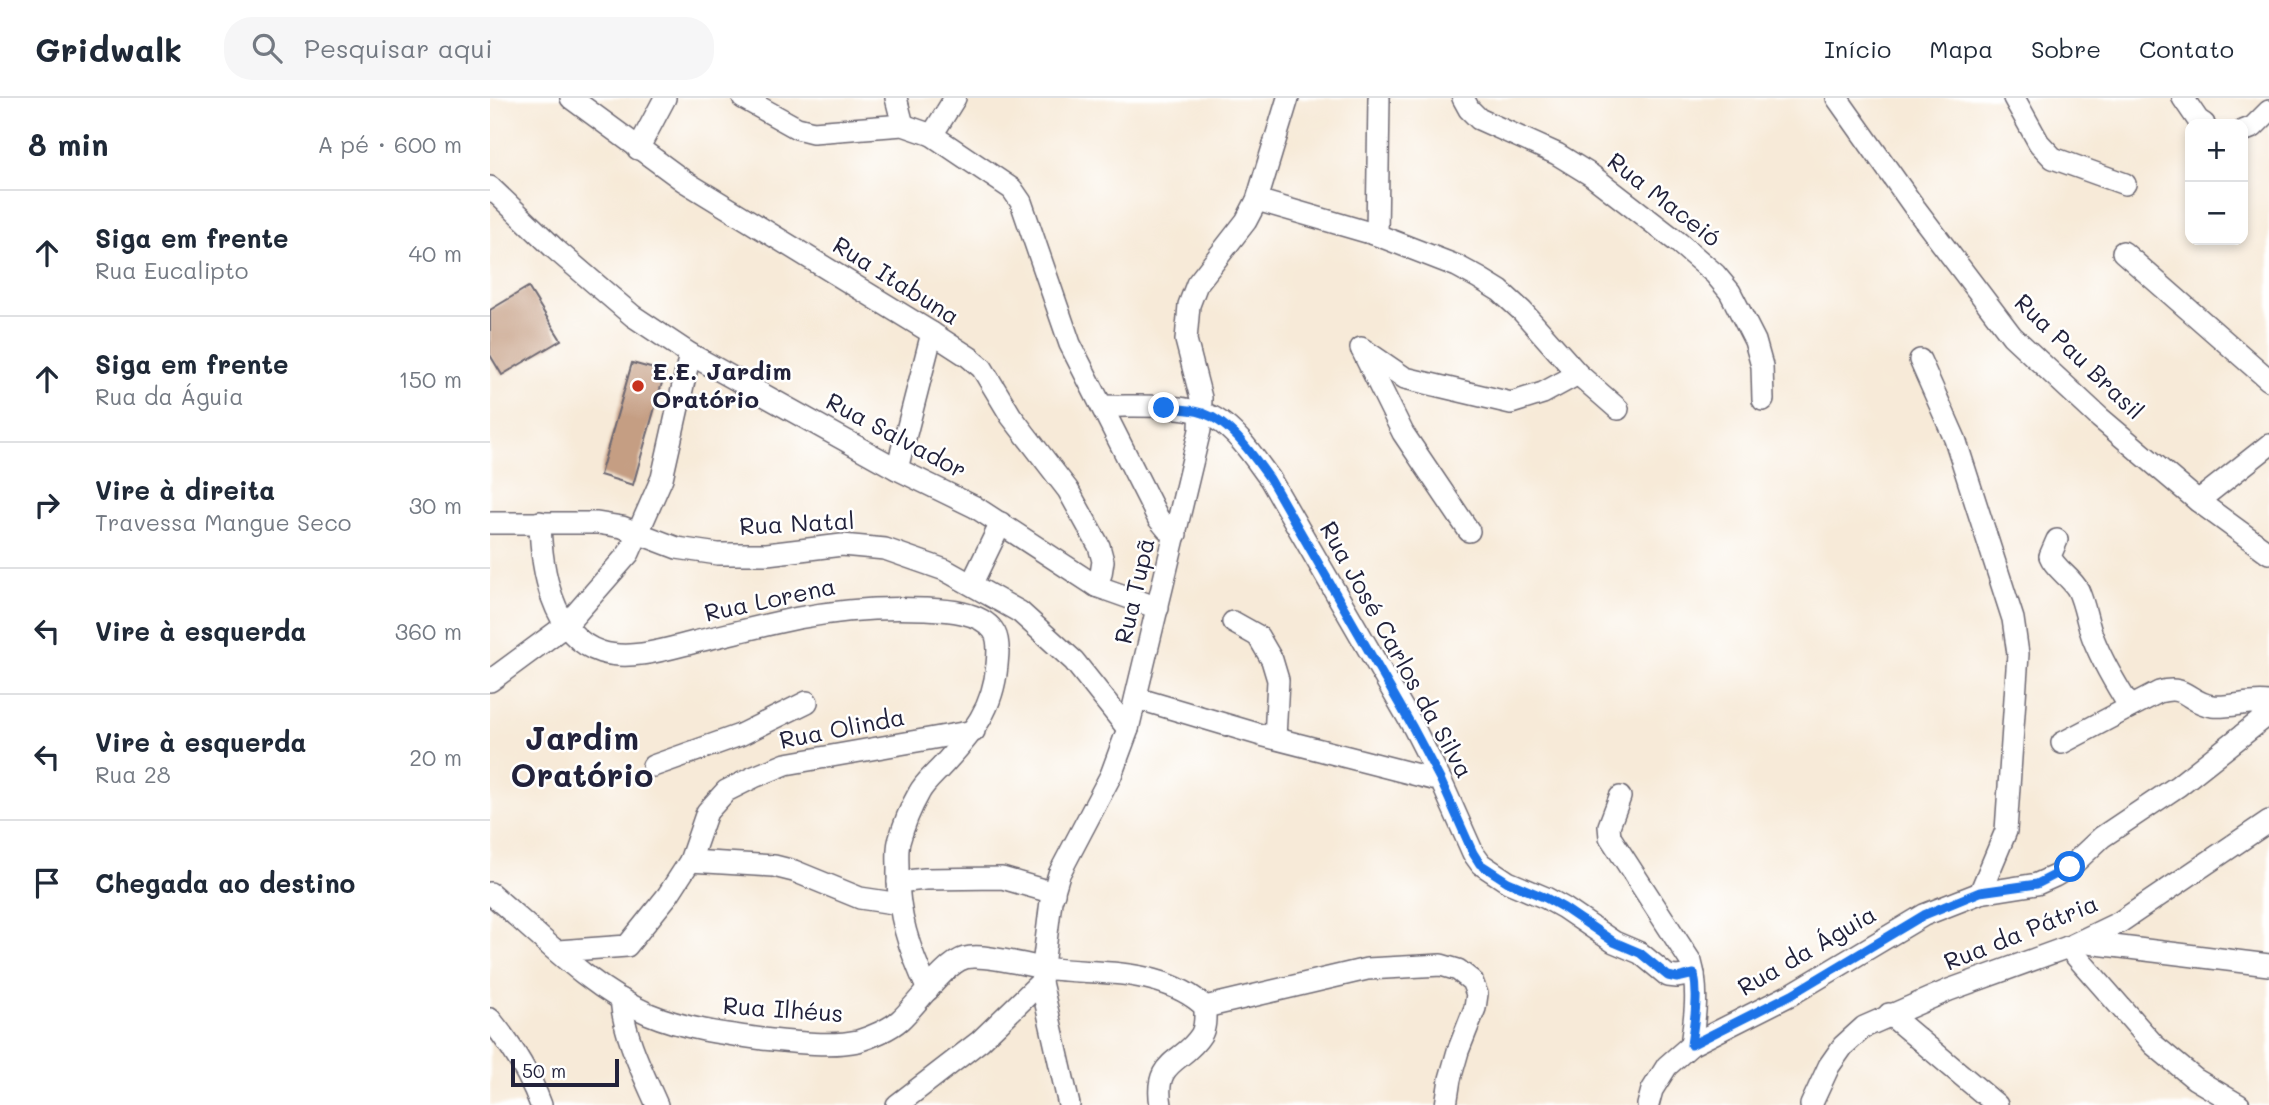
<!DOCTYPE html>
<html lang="pt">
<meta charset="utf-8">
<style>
:root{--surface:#fff;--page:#f6f6f7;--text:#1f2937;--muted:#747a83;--line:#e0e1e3}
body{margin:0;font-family:Mali,sans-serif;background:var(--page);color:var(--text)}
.controls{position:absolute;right:21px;top:21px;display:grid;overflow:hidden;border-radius:14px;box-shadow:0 4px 10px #0003}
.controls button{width:63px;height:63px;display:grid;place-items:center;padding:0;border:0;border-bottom:2px solid var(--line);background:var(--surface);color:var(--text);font:35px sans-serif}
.scale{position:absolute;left:21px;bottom:18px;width:108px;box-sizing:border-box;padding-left:7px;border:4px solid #22223b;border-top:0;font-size:19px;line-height:24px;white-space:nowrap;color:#22223b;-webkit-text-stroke:5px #fff;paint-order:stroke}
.stop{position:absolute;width:21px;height:21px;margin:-16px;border:5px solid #1a73e8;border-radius:50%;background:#fff}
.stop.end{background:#1a73e8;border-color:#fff;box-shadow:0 2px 7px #0008}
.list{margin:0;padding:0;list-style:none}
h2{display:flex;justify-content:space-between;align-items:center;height:91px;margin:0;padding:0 28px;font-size:30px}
h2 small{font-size:23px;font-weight:400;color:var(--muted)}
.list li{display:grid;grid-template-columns:46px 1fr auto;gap:21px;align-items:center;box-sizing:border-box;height:126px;padding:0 28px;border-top:2px solid var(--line)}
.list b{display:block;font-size:26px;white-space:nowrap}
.list p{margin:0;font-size:23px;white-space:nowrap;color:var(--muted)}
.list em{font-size:23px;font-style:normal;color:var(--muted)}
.icon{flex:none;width:38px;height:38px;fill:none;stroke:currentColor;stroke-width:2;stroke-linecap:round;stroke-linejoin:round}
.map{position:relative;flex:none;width:1779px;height:1007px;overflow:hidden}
header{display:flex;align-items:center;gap:42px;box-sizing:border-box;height:98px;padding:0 35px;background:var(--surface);border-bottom:2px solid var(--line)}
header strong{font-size:33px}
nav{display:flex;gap:38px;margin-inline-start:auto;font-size:24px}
.search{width:490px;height:63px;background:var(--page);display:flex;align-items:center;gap:18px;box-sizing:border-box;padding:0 24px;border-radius:28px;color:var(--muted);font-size:26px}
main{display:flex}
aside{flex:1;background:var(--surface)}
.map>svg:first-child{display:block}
</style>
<header>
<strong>Gridwalk</strong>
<div class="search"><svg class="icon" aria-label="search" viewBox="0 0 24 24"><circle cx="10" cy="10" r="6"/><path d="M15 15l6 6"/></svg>Pesquisar aqui</div>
<nav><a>Início</a><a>Mapa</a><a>Sobre</a><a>Contato</a></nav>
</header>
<main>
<aside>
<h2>8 min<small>A pé · 600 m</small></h2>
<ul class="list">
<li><svg class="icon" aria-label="ahead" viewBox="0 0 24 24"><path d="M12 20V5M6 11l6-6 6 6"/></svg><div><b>Siga em frente</b><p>Rua Eucalipto</p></div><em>40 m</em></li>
<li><svg class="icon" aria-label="ahead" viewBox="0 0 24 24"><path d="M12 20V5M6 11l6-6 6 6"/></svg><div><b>Siga em frente</b><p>Rua da Águia</p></div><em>150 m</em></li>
<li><svg class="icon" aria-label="right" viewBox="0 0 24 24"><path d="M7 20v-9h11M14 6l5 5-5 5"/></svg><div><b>Vire à direita</b><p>Travessa Mangue Seco</p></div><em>30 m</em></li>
<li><svg class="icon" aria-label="left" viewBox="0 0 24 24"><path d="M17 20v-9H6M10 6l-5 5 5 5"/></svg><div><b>Vire à esquerda</b></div><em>360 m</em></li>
<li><svg class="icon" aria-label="left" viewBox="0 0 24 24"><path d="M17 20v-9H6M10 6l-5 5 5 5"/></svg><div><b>Vire à esquerda</b><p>Rua 28</p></div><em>20 m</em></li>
<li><svg class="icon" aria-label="arrive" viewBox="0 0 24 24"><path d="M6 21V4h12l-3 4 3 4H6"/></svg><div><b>Chegada ao destino</b></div></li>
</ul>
</aside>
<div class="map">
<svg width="1779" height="1007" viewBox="0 0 1779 1007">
<rect width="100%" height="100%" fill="#fff"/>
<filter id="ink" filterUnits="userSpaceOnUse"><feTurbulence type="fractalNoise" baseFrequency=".0143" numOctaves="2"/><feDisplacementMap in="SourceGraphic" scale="14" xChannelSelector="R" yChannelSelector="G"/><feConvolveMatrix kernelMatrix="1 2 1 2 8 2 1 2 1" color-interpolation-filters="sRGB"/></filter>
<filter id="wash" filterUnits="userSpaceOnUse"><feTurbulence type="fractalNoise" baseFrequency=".00686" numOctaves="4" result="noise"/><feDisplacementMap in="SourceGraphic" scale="28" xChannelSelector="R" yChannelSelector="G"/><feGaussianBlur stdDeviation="1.57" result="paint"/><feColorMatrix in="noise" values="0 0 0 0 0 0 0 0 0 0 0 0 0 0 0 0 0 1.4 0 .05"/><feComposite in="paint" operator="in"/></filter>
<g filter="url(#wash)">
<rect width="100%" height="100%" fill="#f7ead8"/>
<g id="blocks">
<!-- building -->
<g fill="#c59e83">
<path d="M38 189 71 242 12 277 0 257V212Z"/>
<path d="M142 265 175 274 143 387 110 377Z"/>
</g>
</g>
</g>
<g filter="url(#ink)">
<use href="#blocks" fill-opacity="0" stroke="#6d6872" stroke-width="2"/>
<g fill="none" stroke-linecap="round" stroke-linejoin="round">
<!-- minor casing -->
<g stroke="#6d6872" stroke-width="24">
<g id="minor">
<path d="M81 0 194 83 442 235 479 259 492 270 521 318 578 392 609 448 613 463 611 476 606 488"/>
<path d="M253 0 307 30 323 34 413 27 442 37 522 91 531 104 580 246 668 420 677 431 686 436"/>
<path d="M406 0 413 27"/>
<path d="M973 0 979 11 989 21 1067 56 1101 77 1189 145 1225 176 1240 194 1265 243 1272 268 1273 302"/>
<path d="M1347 0 1425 110 1522 238 1610 320 1708 403 1779 455"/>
<path d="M1524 0 1549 45 1563 60 1635 86"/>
<path d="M1693 0 1708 22 1714 26"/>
<path d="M1753 33 1763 29 1779 13"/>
<path d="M442 37 465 0"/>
<path d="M148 51 175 0"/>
<path d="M0 89 65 151 143 218 200 256 407 371 485 409 606 488 668 510"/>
<path d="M767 102 887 137 967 168 989 180 1010 193 1032 213 1088 276 1128 311"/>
<path d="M887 137 889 0"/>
<path d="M1633 154 1779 282"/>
<path d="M871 250 915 280 1021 305 1053 295 1088 276"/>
<path d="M872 252 913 335 979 433"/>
<path d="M1430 262 1465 341 1523 521 1528 556 1516 733 1490 795"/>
<path d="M613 308C645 309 698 304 726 321 748 334 765 361 780 381L924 630 951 683 983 755 991 766 1018 784 1056 800 1074 810 1124 844 1150 855 1178 878 1187 879 1204 876"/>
<path d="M407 371 442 235"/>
<path d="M1708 403 1779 347"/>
<path d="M50 424C51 468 61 538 111 554 141 563 177 551 205 544 239 536 274 527 308 520 350 512 392 509 434 511 455 512 489 513 503 532 510 541 508 556 507 567 503 613 482 635 453 667 445 676 434 685 429 695 421 709 413 729 409 744 407 752 408 762 408 771 407 816 419 851 438 892"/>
<path d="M0 425H107L132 429 187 450 228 456H277L352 447 395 451 455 472 530 514 584 563 638 631"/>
<path d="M1567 442 1560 458C1565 471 1581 479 1588 492 1595 507 1597 525 1603 540 1613 565 1626 587 1640 609"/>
<path d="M482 485 511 425"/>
<path d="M743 524 768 538 782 562 788 582 785 640"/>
<path d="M0 583 76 527 139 455 172 380 200 256"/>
<path d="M646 600 771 637 951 683"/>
<path d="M1572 645 1669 594C1697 586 1697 604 1722 608 1741 610 1760 602 1779 605"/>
<path d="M163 668 250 637 317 604"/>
<path d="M1130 699 1119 728 1120 739 1201 864C1209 892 1205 918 1201 947"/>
<path d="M200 763 284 768 304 773 370 800 410 806"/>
<path d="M408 784 435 781 512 780 564 795"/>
<path d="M0 795C50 837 98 889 159 916 195 931 235 936 273 941 301 944 341 949 368 943 381 939 400 931 410 922 427 907 455 865 475 860 493 855 534 867 554 870 590 875 629 872 664 882 682 887 702 896 715 909 715 918 716 929 711 937 693 966 663 961 671 1007"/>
<path d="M1590 844 1779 867"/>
<path d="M1578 849 1664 947 1705 981 1749 1007"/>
<path d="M68 853 137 848 178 797 200 763 217 714 236 693 264 679 296 666 484 633"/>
<path d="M131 901C134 938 152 973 167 1007"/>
<path d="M715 909 877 871 951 867 968 872 982 883 987 896 985 910 968 953 960 981 956 1007"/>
<path d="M1399 916 1507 1007"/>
<path d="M0 921C22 948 39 974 51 1007"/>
<path d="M407 1007 490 943 551 884"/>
<path d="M579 1007 551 884 561 803 569 776 621 677 638 631 710 332 711 300 696 242 699 207 707 186 756 123 767 102 798 0"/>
<path d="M1158 1007 1162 992 1177 968 1201 947 1302 896 1434 817 1490 795 1547 786 1565 778 1580 769 1612 739 1688 688 1779 616"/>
<path d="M1321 1007 1339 968 1353 948 1374 929 1459 892 1578 849 1630 824 1779 723"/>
</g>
</g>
<!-- minor -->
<use href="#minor" stroke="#fff" stroke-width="21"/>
</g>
</g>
<g fill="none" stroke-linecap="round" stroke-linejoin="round" filter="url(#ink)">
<!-- route -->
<path stroke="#1a73e8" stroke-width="9" d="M674 310C686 311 701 311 713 315 742 325 763 358 780 381L923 630 951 683 983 755 990 766 1018 784 1056 800 1074 810 1124 844 1150 855 1178 878 1187 880 1204 876C1209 900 1204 923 1201 947L1302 896 1434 817 1490 794 1547 786 1580 769"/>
</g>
<!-- markers -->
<circle fill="#c8321e" stroke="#fff" stroke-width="2.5" cx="148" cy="288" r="7"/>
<g text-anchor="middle" stroke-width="5" stroke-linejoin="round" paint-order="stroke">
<!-- street labels -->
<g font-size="24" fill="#22223b" stroke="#fff">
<text transform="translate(1174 102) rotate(38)" y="8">Rua Maceió</text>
<text transform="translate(406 183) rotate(32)" y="8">Rua Itabuna</text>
<text transform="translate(1589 259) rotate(44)" y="8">Rua Pau Brasil</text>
<text transform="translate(406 338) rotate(28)" y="8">Rua Salvador</text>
<text transform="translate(307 426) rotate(-3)" y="8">Rua Natal</text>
<text transform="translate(645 493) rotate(-77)" y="8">Rua Tupã</text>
<text transform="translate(280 502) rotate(-12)" y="8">Rua Lorena</text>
<text transform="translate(906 552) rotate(61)" y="8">Rua José Carlos da Silva</text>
<text transform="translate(352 631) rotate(-11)" y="8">Rua Olinda</text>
<text transform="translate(1531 835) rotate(-22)" y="8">Rua da Pátria</text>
<text transform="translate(1317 853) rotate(-30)" y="8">Rua da Águia</text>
<text transform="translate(293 912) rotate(4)" y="8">Rua Ilhéus</text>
</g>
<!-- poi labels -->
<g font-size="24" font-weight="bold" fill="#22223b" stroke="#fff" text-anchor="start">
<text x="162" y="282">E.E. Jardim<tspan x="162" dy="28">Oratório</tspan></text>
</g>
<!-- district labels -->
<g font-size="32" font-weight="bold" fill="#22223b" stroke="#fff">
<text x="92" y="652">Jardim<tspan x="92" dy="37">Oratório</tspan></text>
</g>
</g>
</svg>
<div class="controls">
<button>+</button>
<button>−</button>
</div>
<div class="scale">50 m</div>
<div class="stop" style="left:1580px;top:769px"></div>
<div class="stop end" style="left:674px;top:310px"></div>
</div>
</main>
